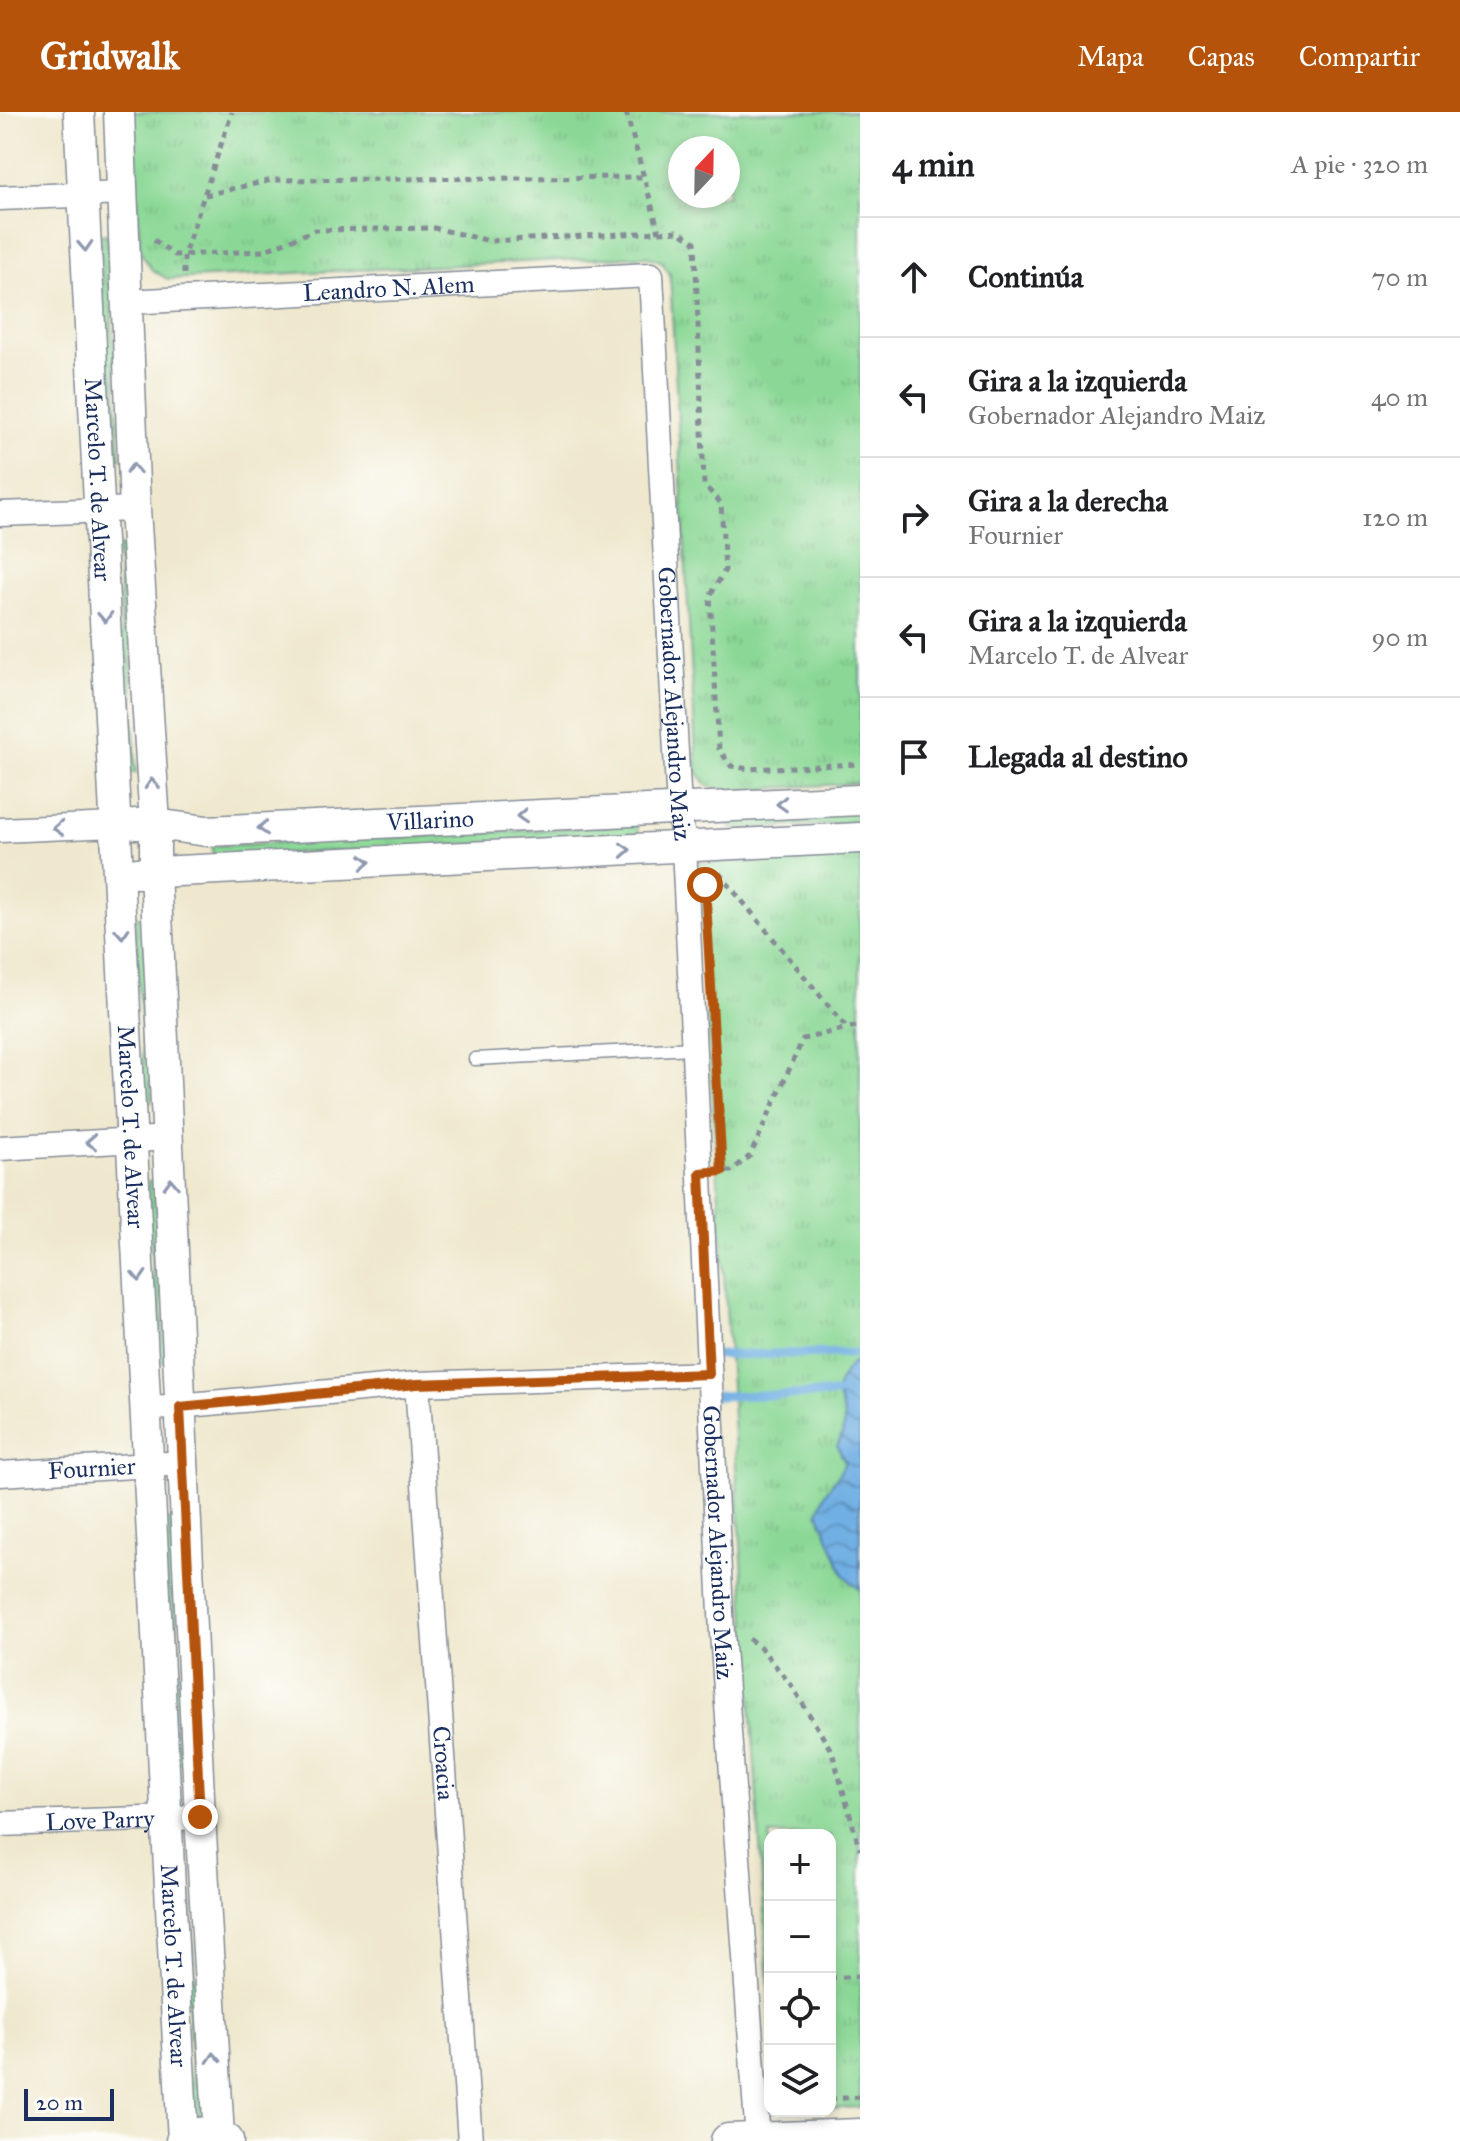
<!DOCTYPE html>
<html lang="es">
<meta charset="utf-8">
<style>
:root{--surface:#fff;--page:#f6f6f6;--text:#202124;--muted:#757577;--line:#e0e0e0;--accent:#b45309}
body{margin:0;font-family:"IM FELL Great Primer",serif;background:var(--page);color:var(--text)}
.controls{position:absolute;right:24px;bottom:24px;display:grid;overflow:hidden;border-radius:16px;box-shadow:0 4px 12px #0003}
.controls button{width:72px;height:72px;display:grid;place-items:center;padding:0;border:0;border-bottom:2px solid var(--line);background:var(--surface);color:var(--text);font:40px sans-serif}
.compass{position:absolute;left:668px;top:24px;width:72px;height:72px;border-radius:50%;background:var(--surface);box-shadow:0 4px 12px #0003;rotate:22deg}
.scale{position:absolute;left:24px;bottom:20px;width:90px;box-sizing:border-box;padding-left:8px;border:4px solid #1b2f5e;border-top:0;font-size:22px;line-height:28px;white-space:nowrap;color:#1b2f5e;-webkit-text-stroke:6px #fdfcf7;paint-order:stroke}
.stop{position:absolute;width:24px;height:24px;margin:-18px;border:6px solid #b45309;border-radius:50%;background:#fff}
.stop.end{background:#b45309;border-color:#fff;box-shadow:0 2px 8px #0008}
.list{margin:0;padding:0;list-style:none}
h2{display:flex;justify-content:space-between;align-items:center;height:104px;margin:0;padding:0 32px;font-size:34px}
h2 small{font-size:26px;font-weight:400;color:var(--muted)}
.list li{display:grid;grid-template-columns:52px 1fr auto;gap:24px;align-items:center;box-sizing:border-box;height:120px;padding:0 32px;border-top:2px solid var(--line)}
.list b{display:block;font-size:30px;white-space:nowrap}
.list p{margin:0;font-size:26px;white-space:nowrap;color:var(--muted)}
.list em{font-size:26px;font-style:normal;color:var(--muted)}
.icon{flex:none;width:44px;height:44px;fill:none;stroke:currentColor;stroke-width:2;stroke-linecap:round;stroke-linejoin:round}
.map{position:relative;flex:none;width:860px;height:2029px;overflow:hidden}
header{display:flex;align-items:center;gap:48px;box-sizing:border-box;height:112px;padding:0 40px;background:var(--accent);color:#fff}
header strong{font-size:38px}
nav{display:flex;gap:44px;margin-inline-start:auto;font-size:28px}
main{display:flex}
aside{flex:1;background:var(--surface)}
.map>svg:first-child{display:block}
</style>
<header>
<strong>Gridwalk</strong>
<nav><a>Mapa</a><a>Capas</a><a>Compartir</a></nav>
</header>
<main>
<div class="map">
<svg width="860" height="2029" viewBox="0 0 860 2029">
<defs>
<pattern id="grass-tufts" width="24" height="20" patternUnits="userSpaceOnUse" patternTransform="scale(2)"><rect width="24" height="20" fill="#8bd896"/><path d="M3 7l-1-3M5 7V3M7 7l1-3M15 17l-1-3M17 17v-4M19 17l1-3" fill="none" stroke="#77ba84"/></pattern>
<pattern id="water-waves" width="16" height="10" patternUnits="userSpaceOnUse" patternTransform="scale(2)"><rect width="16" height="10" fill="#70afe3"/><path d="M0 5q4-4 8 0t8 0" fill="none" stroke="#5b8fbb"/></pattern>
</defs>
<rect width="100%" height="100%" fill="#fdfcf7"/>
<filter id="ink" filterUnits="userSpaceOnUse"><feTurbulence type="fractalNoise" baseFrequency=".0125" numOctaves="2"/><feDisplacementMap in="SourceGraphic" scale="16" xChannelSelector="R" yChannelSelector="G"/><feConvolveMatrix kernelMatrix="1 2 1 2 8 2 1 2 1" color-interpolation-filters="sRGB"/></filter>
<filter id="wash" filterUnits="userSpaceOnUse"><feTurbulence type="fractalNoise" baseFrequency=".006" numOctaves="4" result="noise"/><feDisplacementMap in="SourceGraphic" scale="32" xChannelSelector="R" yChannelSelector="G"/><feGaussianBlur stdDeviation="1.8" result="paint"/><feColorMatrix in="noise" values="0 0 0 0 0 0 0 0 0 0 0 0 0 0 0 0 0 1.4 0 .05"/><feComposite in="paint" operator="in"/></filter>
<g filter="url(#wash)">
<rect width="100%" height="100%" fill="#efe8ce"/>
<!-- grass -->
<g fill="url(#grass-tufts)" stroke="#53847a" stroke-width="2" fill-rule="evenodd">
<path d="M133 0H860V671L725 679 708 674 697 660 670 162 661 149 645 144 168 167 152 158 140 139ZM680 36H728V84H680Z"/>
<path d="M107 122 120 347H112L100 123Z"/>
<path d="M118 435H126L136 661H128Z"/>
<path d="M860 699V711L731 717 730 705Z"/>
<path d="M637 713 638 724 213 745 212 734Z"/>
<path d="M860 743V1995L830 1997V1723H770V1893L698 751Z"/>
<path d="M135 805H143L152 989 145 990Z"/>
<path d="M148 1069H156L165 1250H157Z"/>
<path d="M163 1408H171L184 1650 176 1651Z"/>
<path d="M181 1760H189L201 2003H194Z"/>
</g>
<!-- water -->
<path fill="url(#water-waves)" stroke="#466fa0" stroke-width="2" d="M860 1245V1478L844 1463 818 1400 826 1380 838 1364 845 1350 837 1334C847 1315 846 1301 836 1282 841 1266 845 1254 860 1245Z"/>
<g fill="none" stroke-linecap="round" stroke-linejoin="round">
<!-- stream -->
<g stroke="#70afe3" stroke-width="9">
<path d="M712 1243 860 1241"/>
<path d="M714 1284 836 1282"/>
</g>
</g>
</g>
<g filter="url(#ink)">
<g fill="none" stroke-linecap="round" stroke-linejoin="round">
<!-- service casing -->
<g stroke="#858c96" stroke-width="15">
<path id="service" d="M475 947 693 936"/>
</g>
<!-- minor casing -->
<g stroke="#858c96" stroke-width="27">
<g id="minor">
<path d="M0 86 123 81"/>
<path id="s1" d="M127 190 651 163 679 697 684 735 722 1521 758 2028"/>
<path d="M0 402 135 397"/>
<path d="M0 718 115 713"/>
<path d="M0 1036 169 1026"/>
<path id="s2" d="M417 1272 470 2029"/>
<path d="M145 1297 417 1272 709 1262"/>
<path id="s3" d="M0 1362 184 1351"/>
<path id="s4" d="M0 1712 200 1705"/>
</g>
</g>
<!-- tertiary casing -->
<g stroke="#858c96" stroke-width="33">
<g id="tertiary">
<path id="s5" d="M79 0 183 2029"/>
<path d="M119 0 135 397 155 712V760L200 1705 219 2024"/>
<path id="s6" d="M135 712H155L207 719 860 688"/>
<path d="M137 761 860 726"/>
</g>
</g>
<!-- secondary casing -->
<g stroke="#858c96" stroke-width="37">
<g id="secondary">
<path d="M183 2029C199 2021 211 2019 226 2029"/>
<path d="M728 2029 860 2024"/>
</g>
</g>
<!-- path -->
<g stroke="#858c96" stroke-width="5" stroke-dasharray="6 6" stroke-linecap="butt">
<path d="M626 0 659 120"/>
<path d="M205 83 272 68 644 65"/>
<path d="M154 128 175 143 263 139 315 118 434 116 490 129 679 119 695 130 704 373 721 391 725 458 710 484 719 637 731 654 749 657 860 652"/>
<path d="M184 162V143L232 0"/>
<path d="M719 761 847 916 860 913"/>
<path d="M726 1059H731L750 1044 803 927 847 916"/>
<path d="M749 1527 760 1535 792 1574 832 1640 860 1738"/>
<path d="M830 1866 860 1864"/>
<path d="M830 1987 860 1985"/>
</g>
<!-- service -->
<use href="#service" stroke="#fff" stroke-width="12"/>
<!-- minor -->
<use href="#minor" stroke="#fff" stroke-width="24"/>
<!-- tertiary -->
<use href="#tertiary" stroke="#fff" stroke-width="30"/>
<!-- secondary -->
<use href="#secondary" stroke="#fff" stroke-width="34"/>
</g>
<!-- one-way arrows -->
<defs><path id="oneway-chevron" d="M-2-3.5L2.5 0L-2 3.5" fill="none" stroke-width="1.6" stroke-linecap="round" stroke-linejoin="round" transform="scale(2)"/></defs>
<g stroke="#8d97ae">
<use href="#oneway-chevron" transform="translate(85 134) rotate(87)"/>
<use href="#oneway-chevron" transform="translate(133 357) rotate(-92)"/>
<use href="#oneway-chevron" transform="translate(105 505) rotate(87)"/>
<use href="#oneway-chevron" transform="translate(152 672) rotate(-94)"/>
<use href="#oneway-chevron" transform="translate(782 692) rotate(177)"/>
<use href="#oneway-chevron" transform="translate(522 704) rotate(177)"/>
<use href="#oneway-chevron" transform="translate(58 716) rotate(177)"/>
<use href="#oneway-chevron" transform="translate(263 716) rotate(177)"/>
<use href="#oneway-chevron" transform="translate(625 738) rotate(-3)"/>
<use href="#oneway-chevron" transform="translate(365 750) rotate(-3)"/>
<use href="#oneway-chevron" transform="translate(122 821) rotate(87)"/>
<use href="#oneway-chevron" transform="translate(91 1030) rotate(177)"/>
<use href="#oneway-chevron" transform="translate(171 1072) rotate(-92)"/>
<use href="#oneway-chevron" transform="translate(139 1164) rotate(87)"/>
<use href="#oneway-chevron" transform="translate(214 1946) rotate(-93)"/>
</g>
</g>
<g fill="none" stroke-linecap="round" stroke-linejoin="round" filter="url(#ink)">
<!-- route -->
<path stroke="#b45309" stroke-width="10" d="M200 1705 180 1295 417 1272 709 1262 700 1061 722 1059 705 773"/>
</g>
<g text-anchor="middle" stroke-width="6" stroke-linejoin="round" paint-order="stroke">
<!-- street labels -->
<g font-size="24" fill="#1b2f5e" stroke="#fdfcf7">
<text dy="8" stroke="none"><textPath href="#s1" startOffset="262">Leandro N. Alem</textPath></text>
<text dy="8" stroke="none"><textPath href="#s5" startOffset="368">Marcelo T. de Alvear</textPath></text>
<text dy="8" stroke="none"><textPath href="#s1" startOffset="954">Gobernador Alejandro Maiz</textPath></text>
<text dy="8" stroke="none"><textPath href="#s6" startOffset="296">Villarino</textPath></text>
<text dy="8" stroke="none"><textPath href="#s5" startOffset="1016">Marcelo T. de Alvear</textPath></text>
<text dy="8" stroke="none"><textPath href="#s3" startOffset="92">Fournier</textPath></text>
<text dy="8" stroke="none"><textPath href="#s1" startOffset="1794">Gobernador Alejandro Maiz</textPath></text>
<text dy="8" stroke="none"><textPath href="#s2" startOffset="380">Croacia</textPath></text>
<text dy="8" stroke="none"><textPath href="#s4" startOffset="100">Love Parry</textPath></text>
<text dy="8" stroke="none"><textPath href="#s5" startOffset="1856">Marcelo T. de Alvear</textPath></text>
</g>
</g>
</svg>
<div class="controls">
<button>+</button>
<button>−</button>
<button><svg class="icon" aria-label="locate" viewBox="0 0 24 24"><circle cx="12" cy="12" r="6"/><path d="M12 2v4M12 18v4M2 12h4M18 12h4"/></svg></button>
<button><svg class="icon" aria-label="layers" viewBox="0 0 24 24"><path d="M12 4l9 5-9 5-9-5zM3 14l9 5 9-5"/></svg></button>
</div>
<svg class="compass" viewBox="-18 -18 36 36"><path d="M0-13l5 13h-10z" fill="#e53935"/><path d="M0 13l5-13h-10z" fill="#757577"/></svg>
<div class="scale">20 m</div>
<div class="stop" style="left:705px;top:773px"></div>
<div class="stop end" style="left:200px;top:1705px"></div>
</div>
<aside>
<h2>4 min<small>A pie · 320 m</small></h2>
<ul class="list">
<li><svg class="icon" aria-label="ahead" viewBox="0 0 24 24"><path d="M12 20V5M6 11l6-6 6 6"/></svg><div><b>Continúa</b></div><em>70 m</em></li>
<li><svg class="icon" aria-label="left" viewBox="0 0 24 24"><path d="M17 20v-9H6M10 6l-5 5 5 5"/></svg><div><b>Gira a la izquierda</b><p>Gobernador Alejandro Maiz</p></div><em>40 m</em></li>
<li><svg class="icon" aria-label="right" viewBox="0 0 24 24"><path d="M7 20v-9h11M14 6l5 5-5 5"/></svg><div><b>Gira a la derecha</b><p>Fournier</p></div><em>120 m</em></li>
<li><svg class="icon" aria-label="left" viewBox="0 0 24 24"><path d="M17 20v-9H6M10 6l-5 5 5 5"/></svg><div><b>Gira a la izquierda</b><p>Marcelo T. de Alvear</p></div><em>90 m</em></li>
<li><svg class="icon" aria-label="arrive" viewBox="0 0 24 24"><path d="M6 21V4h12l-3 4 3 4H6"/></svg><div><b>Llegada al destino</b></div></li>
</ul>
</aside>
</main>
